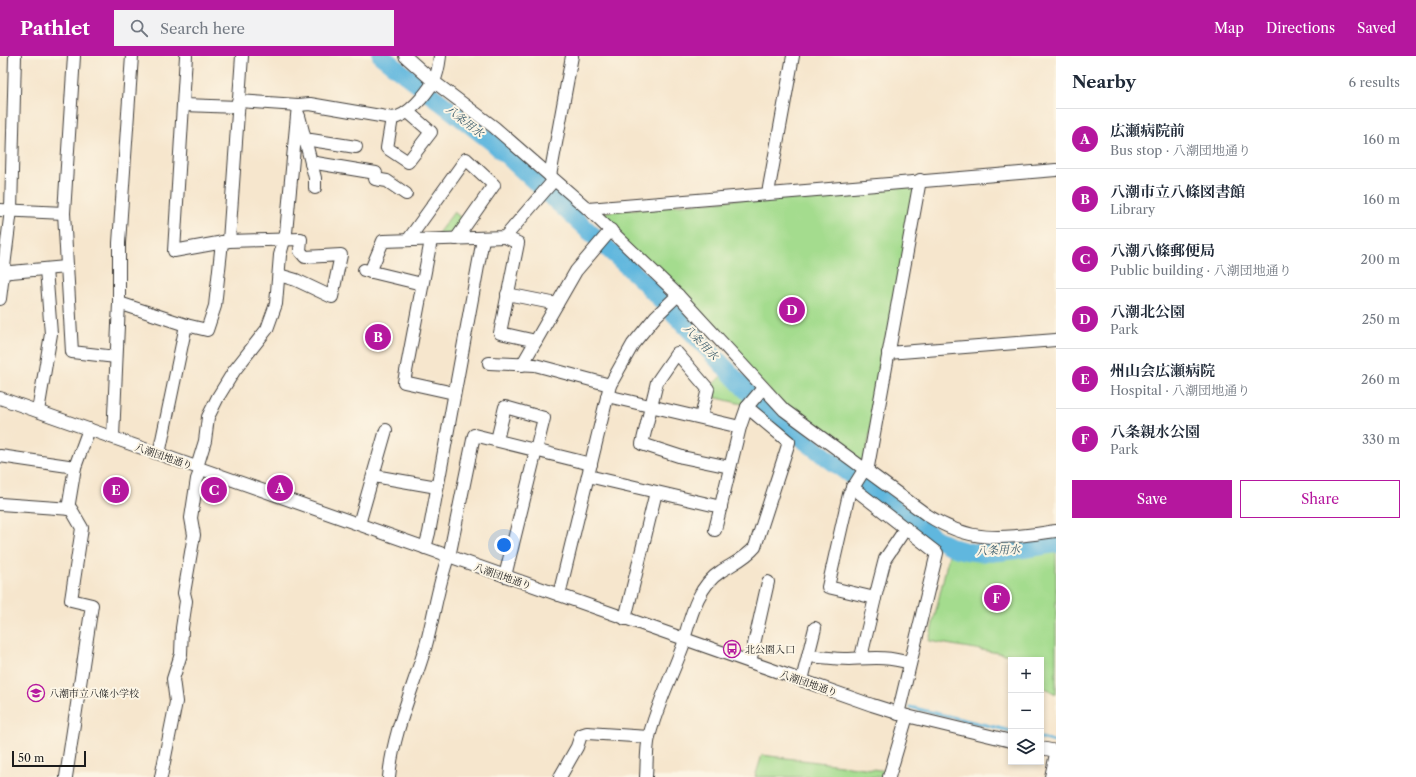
<!DOCTYPE html>
<meta charset="utf-8">
<style>
:root{--surface:#fff;--page:#f2f2f3;--text:#1f2937;--muted:#747a83;--line:#e0e1e3;--accent:#b5179e}
body{margin:0;font-family:"Libre Caslon Text","Noto Serif JP",serif;background:var(--page);color:var(--text)}
.controls{position:absolute;right:12px;bottom:12px;display:grid;overflow:hidden;border-radius:0px;box-shadow:0 2px 6px #0003}
.controls button{width:36px;height:36px;display:grid;place-items:center;padding:0;border:0;border-bottom:1px solid var(--line);background:var(--surface);color:var(--text);font:20px sans-serif}
.scale{position:absolute;left:12px;bottom:10px;width:74px;box-sizing:border-box;padding-left:4px;border:2px solid #1c1c1c;border-top:0;font-size:11px;line-height:14px;white-space:nowrap;color:#1c1c1c;-webkit-text-stroke:3px #fcf5e5;paint-order:stroke}
.you{position:absolute;left:504px;top:489px;width:14px;height:14px;margin:-10px;border:3px solid #fff;border-radius:50%;background:#1a73e8;box-shadow:0 0 0 6px #1a73e833}
.badge{display:grid;place-items:center;width:26px;height:26px;border-radius:50%;background:var(--accent);color:#fff;font-size:13px;font-weight:700}
.pin{position:absolute;translate:-50% -50%;border:2px solid #fff;box-shadow:0 1px 4px #0006}
.list{margin:0;padding:0;list-style:none}
h2{display:flex;justify-content:space-between;align-items:center;height:52px;margin:0;padding:0 16px;font-size:17px}
h2 small{font-size:13px;font-weight:400;color:var(--muted)}
.list li{display:grid;grid-template-columns:26px 1fr auto;gap:12px;align-items:center;box-sizing:border-box;height:60px;padding:0 16px;border-top:1px solid var(--line)}
.list b{display:block;font-size:15px;white-space:nowrap}
.list p{margin:0;font-size:13px;white-space:nowrap;color:var(--muted)}
.list em{font-size:13px;font-style:normal;color:var(--muted)}
.actions{display:flex;gap:8px;padding:12px 16px}
.actions a{flex:1;padding:9px 0;border:1px solid var(--accent);border-radius:0px;text-align:center;font-size:14px;color:var(--accent)}
.actions .main{background:var(--accent);color:#fff}
.icon{flex:none;width:22px;height:22px;fill:none;stroke:currentColor;stroke-width:2;stroke-linecap:round;stroke-linejoin:round}
.map{position:relative;flex:none;width:1056px;height:721px;overflow:hidden}
header{display:flex;align-items:center;gap:24px;box-sizing:border-box;height:56px;padding:0 20px;background:var(--accent);color:#fff}
header strong{font-size:19px}
nav{display:flex;gap:22px;margin-inline-start:auto;font-size:14px}
.search{width:280px;height:36px;background:var(--page);display:flex;align-items:center;gap:10px;box-sizing:border-box;padding:0 14px;border-radius:0px;color:var(--muted);font-size:15px}
main{display:flex}
aside{flex:1;background:var(--surface)}
.map>svg:first-child{display:block}
</style>
<header>
<strong>Pathlet</strong>
<div class="search"><svg class="icon" aria-label="search" viewBox="0 0 24 24"><circle cx="10" cy="10" r="6"/><path d="M15 15l6 6"/></svg>Search here</div>
<nav><a>Map</a><a>Directions</a><a>Saved</a></nav>
</header>
<main>
<div class="map">
<svg width="1056" height="721" viewBox="0 0 1056 721">
<rect width="100%" height="100%" fill="#fcf5e5"/>
<filter id="ink" filterUnits="userSpaceOnUse"><feTurbulence type="fractalNoise" baseFrequency=".025" numOctaves="2"/><feDisplacementMap in="SourceGraphic" scale="8" xChannelSelector="R" yChannelSelector="G"/><feConvolveMatrix kernelMatrix="1 2 1 2 8 2 1 2 1" color-interpolation-filters="sRGB"/></filter>
<filter id="wash" filterUnits="userSpaceOnUse"><feTurbulence type="fractalNoise" baseFrequency=".012" numOctaves="4" result="noise"/><feDisplacementMap in="SourceGraphic" scale="16" xChannelSelector="R" yChannelSelector="G"/><feGaussianBlur stdDeviation="0.9" result="paint"/><feColorMatrix in="noise" values="0 0 0 0 0 0 0 0 0 0 0 0 0 0 0 0 0 1.4 0 .05"/><feComposite in="paint" operator="in"/></filter>
<g filter="url(#wash)">
<rect width="100%" height="100%" fill="#f6e6cd"/>
<!-- green -->
<g fill="#a4dc8e" stroke="#607c55">
<path d="M918 126 864 409 785 350 595 157Z"/>
<path d="M454 156 466 166 457 179 436 180Z"/>
<path d="M727 316 753 342 746 349 705 339 707 333Z"/>
<path d="M1056 491V638L1041 630V604H1028V602L929 585 950 494 991 499Z"/>
<path d="M762 699 888 715 886 721H755Z"/>
</g>
<g fill="none" stroke-linecap="round" stroke-linejoin="round">
<!-- stream -->
<g stroke="#61b7de" stroke-width="3">
<path d="M910 651 1011 675"/>
<path d="M1041 682 1056 686"/>
</g>
<!-- river -->
<path stroke="#61b7de" stroke-width="18" d="M381 0 493 87 644 226 769 358 925 475C935 482 944 488 955 492 986 503 1024 492 1056 488"/>
</g>
</g>
<g filter="url(#ink)">
<g fill="none" stroke-linecap="round" stroke-linejoin="round">
<!-- minor casing -->
<g stroke="#3d3a37" stroke-width="14">
<g id="minor">
<path d="M74 0 64 157 72 296 116 301"/>
<path d="M186 0 174 195 229 185 301 183 300 195 305 201 341 199 332 241 296 224 279 219"/>
<path d="M405 0 433 25 494 71 588 153 678 239 784 354 927 459C973 489 1005 482 1056 475"/>
<path d="M238 45 298 49 310 48 392 62C408 61 426 38 434 25 438 17 439 8 440 0"/>
<path d="M184 49 238 51"/>
<path d="M299 60 315 122V132"/>
<path d="M392 62 387 92 408 106 431 76 408 56"/>
<path d="M305 86 311 84 356 91"/>
<path d="M311 108 316 107 376 117 375 123 387 125 406 138"/>
<path d="M550 120 572 0"/>
<path d="M768 137 793 0"/>
<path d="M588 153 1056 114"/>
<path d="M0 154 64 157"/>
<path d="M505 181 518 187 500 277 536 285"/>
<path d="M408 184 466 103 494 129 456 183"/>
<path d="M431 184 404 326 454 337"/>
<path d="M229 185 242 0"/>
<path d="M364 214 422 228"/>
<path d="M370 216 383 185 505 181 554 124"/>
<path d="M0 217 66 211"/>
<path d="M507 238 557 248"/>
<path d="M0 243 11 154 15 0"/>
<path d="M119 247 186 269"/>
<path d="M888 297 1056 284"/>
<path d="M489 307 535 309 610 329"/>
<path d="M522 309 576 215 611 174"/>
<path d="M607 340 740 371"/>
<path d="M0 342 872 649 907 660 1011 685"/>
<path d="M38 355 51 278 46 213"/>
<path d="M701 361 708 333 677 297 657 326 642 388 682 401 730 411"/>
<path d="M113 381 119 247V187L132 0"/>
<path d="M497 384 505 351 544 362 505 520"/>
<path d="M159 398 186 269 207 274 215 250 222 186"/>
<path d="M0 400 75 411"/>
<path d="M197 411 205 385 208 361 218 341 234 315 267 273 276 248 280 199 286 177 298 49"/>
<path d="M867 416 920 124"/>
<path d="M374 420 437 431"/>
<path d="M588 420 721 451"/>
<path d="M852 431 937 497 898 658"/>
<path d="M0 448 71 453 82 472 71 544 92 549 66 721"/>
<path d="M68 453 75 411 89 373"/>
<path d="M359 468 386 374"/>
<path d="M715 474 740 371 747 351 763 332"/>
<path d="M425 492 429 477 483 183"/>
<path d="M449 501 474 379 591 408"/>
<path d="M559 539 610 329 633 288 656 260 678 239"/>
<path d="M875 542 885 503 906 472"/>
<path d="M625 563 656 436"/>
<path d="M684 583C691 560 698 530 720 516 732 508 745 503 755 491L789 386 747 351"/>
<path d="M808 600C821 601 835 603 849 603 873 602 886 600 910 607"/>
<path d="M861 601 875 542 828 531 849 438 864 414"/>
<path d="M750 606 768 526"/>
<path d="M802 624 815 572"/>
<path d="M1041 692 1056 695"/>
<path d="M161 721 176 646 173 623 181 598 182 572 186 545 184 537 194 479 191 462 197 423 201 413"/>
<path d="M389 721C393 676 413 633 426 589 434 560 438 530 448 501"/>
<path d="M560 721 577 691 581 679 587 677 649 681"/>
<path d="M646 721C647 708 646 694 649 681 657 648 674 616 685 584"/>
<path d="M889 721 907 660"/>
<path d="M1051 721 1056 698"/>
</g>
</g>
<!-- minor -->
<use href="#minor" stroke="#fff" stroke-width="12"/>
</g>
</g>
<!-- icons -->
<defs>
<g id="bus-ring" transform="scale(0.9)"><circle r="9.5" fill="#fcf5e5" stroke="#b5179e" stroke-width="1.5"/><path d="M-5-6H5V4H4V6H2V4H-2V6H-4V4H-5ZM-3.5-4V0h7V-4ZM-3.5 1.2v1.5H-2V1.2ZM2 1.2v1.5H3.5V1.2Z" fill="#b5179e"/></g>
<g id="school-ring" transform="scale(0.9)"><circle r="9.5" fill="#fcf5e5" stroke="#b5179e" stroke-width="1.5"/><path d="M0-5L7-2L0 1L-7-2ZM-4 1L0 2.5L4 1V4Q0 6-4 4Z" fill="#b5179e"/></g>
</defs>
<g fill-rule="evenodd">
<use href="#bus-ring" x="732" y="593"/>
<use href="#school-ring" x="36" y="637"/>
</g>
<g text-anchor="middle" stroke-width="4" stroke-linejoin="round" paint-order="stroke">
<!-- street labels -->
<g font-size="10" fill="#1c1c1c" stroke="#fcf5e5">
<text transform="translate(164 400) rotate(19)" y="4">八潮団地通り</text>
<text transform="translate(503 520) rotate(19)" y="4">八潮団地通り</text>
<text transform="translate(809 627) rotate(19)" y="4">八潮団地通り</text>
</g>
<!-- poi labels -->
<g font-size="10" fill="#1c1c1c" stroke="#fcf5e5" text-anchor="start">
<text x="745" y="597">北公園入口</text>
<text x="49" y="641">八潮市立八條小学校</text>
</g>
<!-- water labels -->
<g font-size="11" font-style="italic" fill="#385a6a" stroke="#fcf5e5">
<text transform="translate(465 65) rotate(38)" y="4">八条用水</text>
<text transform="translate(701 286) rotate(46)" y="4">八条用水</text>
<text transform="translate(998 494) rotate(-3)" y="4">八条用水</text>
</g>
</g>
</svg>
<div class="controls">
<button>+</button>
<button>−</button>
<button><svg class="icon" aria-label="layers" viewBox="0 0 24 24"><path d="M12 4l9 5-9 5-9-5zM3 14l9 5 9-5"/></svg></button>
</div>
<div class="scale">50 m</div>
<div class="you"></div>
<div class="pin badge" style="left:280px;top:432px">A</div>
<div class="pin badge" style="left:378px;top:281px">B</div>
<div class="pin badge" style="left:214px;top:434px">C</div>
<div class="pin badge" style="left:792px;top:254px">D</div>
<div class="pin badge" style="left:116px;top:434px">E</div>
<div class="pin badge" style="left:997px;top:542px">F</div>
</div>
<aside>
<h2>Nearby<small>6 results</small></h2>
<ul class="list">
<li><span class="badge">A</span><div><b>広瀬病院前</b><p>Bus stop · 八潮団地通り</p></div><em>160 m</em></li>
<li><span class="badge">B</span><div><b>八潮市立八條図書館</b><p>Library</p></div><em>160 m</em></li>
<li><span class="badge">C</span><div><b>八潮八條郵便局</b><p>Public building · 八潮団地通り</p></div><em>200 m</em></li>
<li><span class="badge">D</span><div><b>八潮北公園</b><p>Park</p></div><em>250 m</em></li>
<li><span class="badge">E</span><div><b>州山会広瀬病院</b><p>Hospital · 八潮団地通り</p></div><em>260 m</em></li>
<li><span class="badge">F</span><div><b>八条親水公園</b><p>Park</p></div><em>330 m</em></li>
</ul>
<div class="actions"><a class="main">Save</a><a>Share</a></div>
</aside>
</main>
